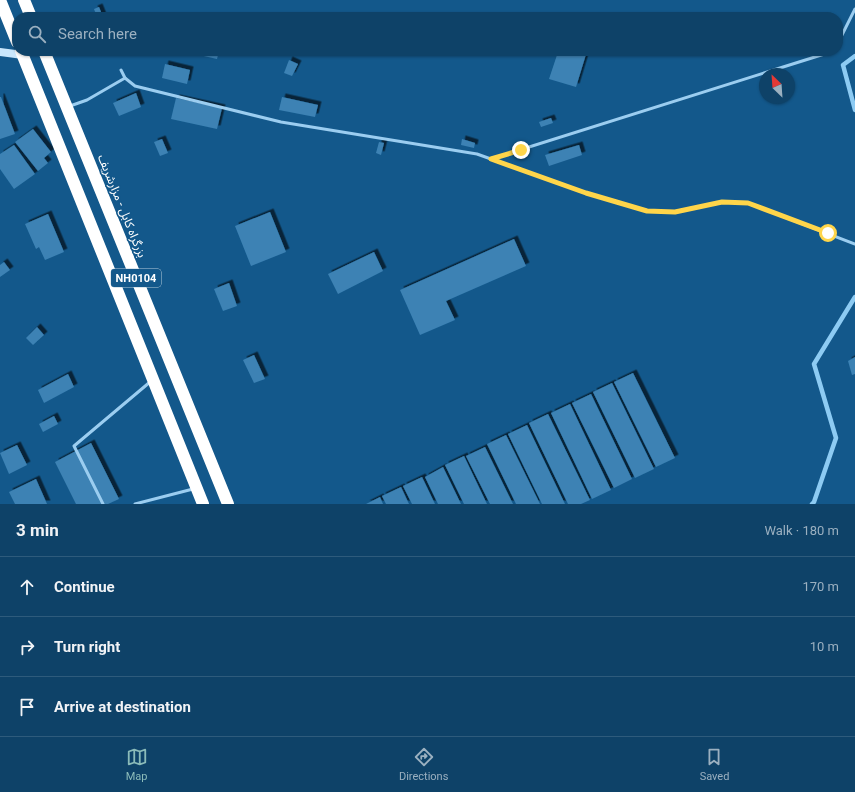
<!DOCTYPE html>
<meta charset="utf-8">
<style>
:root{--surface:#0e4268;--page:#1c4d71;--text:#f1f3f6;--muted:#9bb0c0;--line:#2e5b7c;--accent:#8bbbb9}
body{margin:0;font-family:Roboto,"Noto Sans Arabic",sans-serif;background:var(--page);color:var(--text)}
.compass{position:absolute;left:759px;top:68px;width:36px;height:36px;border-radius:50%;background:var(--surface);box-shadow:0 1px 3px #0004;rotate:335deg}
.stop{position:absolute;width:12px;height:12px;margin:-9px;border:3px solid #ffd54a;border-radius:50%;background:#fff}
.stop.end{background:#ffd54a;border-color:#fff;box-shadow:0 1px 4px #0008}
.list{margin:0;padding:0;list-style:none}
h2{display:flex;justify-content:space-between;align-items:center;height:52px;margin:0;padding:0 16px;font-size:17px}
h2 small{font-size:13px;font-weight:400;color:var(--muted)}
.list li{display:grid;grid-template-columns:26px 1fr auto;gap:12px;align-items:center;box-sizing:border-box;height:60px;padding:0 16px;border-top:1px solid var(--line)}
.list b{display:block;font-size:15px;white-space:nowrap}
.list em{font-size:13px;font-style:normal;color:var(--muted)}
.icon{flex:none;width:22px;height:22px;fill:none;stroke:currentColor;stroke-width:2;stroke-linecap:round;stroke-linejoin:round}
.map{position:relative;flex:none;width:855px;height:504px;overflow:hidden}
.search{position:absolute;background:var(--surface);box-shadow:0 1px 3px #0004;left:12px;right:12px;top:12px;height:44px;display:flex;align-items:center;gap:10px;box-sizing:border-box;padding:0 14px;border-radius:16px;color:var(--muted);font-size:15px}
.sheet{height:232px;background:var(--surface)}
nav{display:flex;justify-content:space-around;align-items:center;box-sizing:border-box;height:56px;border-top:1px solid var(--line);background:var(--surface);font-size:11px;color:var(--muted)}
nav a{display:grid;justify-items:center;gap:2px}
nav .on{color:var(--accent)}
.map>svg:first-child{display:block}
</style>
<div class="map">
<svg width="855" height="504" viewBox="0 0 855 504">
<defs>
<filter id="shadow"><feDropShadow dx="3.5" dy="-3.5" stdDeviation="0" flood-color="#0009"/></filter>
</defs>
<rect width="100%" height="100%" fill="#13588b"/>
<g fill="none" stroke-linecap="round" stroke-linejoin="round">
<!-- stream -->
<g stroke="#8dcbf3" stroke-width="4.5">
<path d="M855 56 843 65 855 110"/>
<path d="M812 504 814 502 836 438 814 364 855 297"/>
</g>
</g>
<!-- building -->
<g fill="#3c82b4" filter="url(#shadow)">
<path d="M99 7 103 17H97L94 9Z"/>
<path d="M196 51H219L217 59 195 54Z"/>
<path d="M555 51H587L576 87 549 79 557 55H554Z"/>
<path d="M289 60 298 64 292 76 284 73Z"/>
<path d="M165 64 190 70 187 84 162 78Z"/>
<path d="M136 93 141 107 119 116 113 103Z"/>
<path d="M0 97H1L15 134 0 139Z"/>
<path d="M282 97 318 105 315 117 279 110Z"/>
<path d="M176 98 222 108 217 129 171 119Z"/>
<path d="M551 118 553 123 541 127 539 122Z"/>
<path d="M33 129 51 152 44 158 48 163 38 171 15 142Z"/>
<path d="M162 139 168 153 160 156 154 142Z"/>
<path d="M462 139 475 143 474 148 461 145Z"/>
<path d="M379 142 384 143 381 155 376 153Z"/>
<path d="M14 145 35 174 14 189 0 169V154Z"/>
<path d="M579 145 582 155 549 166 545 155Z"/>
<path d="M270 212 286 252 251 266 235 226Z"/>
<path d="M48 214 64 252 45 260 39 247 36 249 25 224Z"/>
<path d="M514 239 526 266 446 301 455 320 420 335 400 290Z"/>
<path d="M374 252 383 271 338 294 328 274Z"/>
<path d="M4 262 10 270 0 277V265Z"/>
<path d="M229 283 237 306 223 311 214 289Z"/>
<path d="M37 327 44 335 33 345 26 338Z"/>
<path d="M254 355 265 379 254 383 243 360Z"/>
<path d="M855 357V374L852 375 848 361Z"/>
<path d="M633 373 675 458 656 467 614 382Z"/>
<path d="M68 374 74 387 44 403 38 390Z"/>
<path d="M612 383 654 469 635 478 593 392Z"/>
<path d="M591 394 632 479 614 488 572 403Z"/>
<path d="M570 404 611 490 592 499 551 413Z"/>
<path d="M548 414 590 500 581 504H568L529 423Z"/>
<path d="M54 416 58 424 43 432 39 424Z"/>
<path d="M527 425 565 504H542L508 434Z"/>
<path d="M506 435 540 504H516L487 444Z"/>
<path d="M91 443 119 499 108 504H76L55 462Z"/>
<path d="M17 445 27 465 9 474 0 453Z"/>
<path d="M485 447 513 504H490L466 456Z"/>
<path d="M464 456 487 504H464L445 465Z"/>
<path d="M443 467 461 504H438L425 477Z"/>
<path d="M422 477 435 504H412L403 486Z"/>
<path d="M36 479 47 504H15L9 492Z"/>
<path d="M401 487 409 504H386L382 496Z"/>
<path d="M380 497 383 504H366Z"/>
</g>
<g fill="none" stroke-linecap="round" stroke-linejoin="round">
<!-- lane -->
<g stroke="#9bcdf0" stroke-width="3">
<path d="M838 43 855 9"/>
<path d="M121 70 125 78 135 86 281 122 477 154 586 193 647 211 675 212 722 202 748 203 855 244"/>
<path d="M70 106 87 100 125 78"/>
<path d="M491 159 834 51"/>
<path d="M103 504 74 446 150 382"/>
<path d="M135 504 193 489"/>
</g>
<!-- secondary -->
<path stroke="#c9e6fb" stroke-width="8" d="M0 52 23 55"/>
<!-- highway -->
<g stroke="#fff" stroke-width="12">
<path d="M0 0 17 42"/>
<path d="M24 0 31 17"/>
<path d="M21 51 203 504"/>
<path d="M44 51 228 504"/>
</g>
</g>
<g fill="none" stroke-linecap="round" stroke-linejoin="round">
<!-- route -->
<path stroke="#ffd54a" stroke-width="5" d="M521 150 491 159 586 193 647 211 675 212 722 202 748 203 828 233"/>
</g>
<g text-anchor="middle" stroke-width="3" stroke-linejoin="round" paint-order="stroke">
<!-- shield labels -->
<rect fill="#13588b" stroke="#b8cddc" stroke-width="1" x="111" y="269" width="50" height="18" rx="3"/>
<g font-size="11" font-weight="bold" fill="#fff">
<text x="136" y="282">NH0104</text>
</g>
<!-- street labels -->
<g font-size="12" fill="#fff" stroke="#13588b">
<text transform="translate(122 206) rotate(68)" y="4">بزرگراه کابل - مزارشریف</text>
</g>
</g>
</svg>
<svg class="compass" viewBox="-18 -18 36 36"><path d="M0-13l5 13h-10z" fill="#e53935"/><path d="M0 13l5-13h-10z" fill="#9bb0c0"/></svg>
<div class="stop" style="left:828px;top:233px"></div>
<div class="stop end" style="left:521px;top:150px"></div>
<div class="search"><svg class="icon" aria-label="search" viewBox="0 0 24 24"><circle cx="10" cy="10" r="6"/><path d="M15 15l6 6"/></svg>Search here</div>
</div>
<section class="sheet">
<h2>3 min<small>Walk · 180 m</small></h2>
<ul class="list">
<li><svg class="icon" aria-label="ahead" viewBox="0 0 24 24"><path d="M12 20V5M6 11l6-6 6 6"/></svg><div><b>Continue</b></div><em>170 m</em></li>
<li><svg class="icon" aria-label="right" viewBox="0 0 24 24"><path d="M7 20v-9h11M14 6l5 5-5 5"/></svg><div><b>Turn right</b></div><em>10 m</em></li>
<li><svg class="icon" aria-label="arrive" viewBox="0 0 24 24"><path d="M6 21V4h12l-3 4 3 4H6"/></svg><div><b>Arrive at destination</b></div></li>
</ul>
</section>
<nav>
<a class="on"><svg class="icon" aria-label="map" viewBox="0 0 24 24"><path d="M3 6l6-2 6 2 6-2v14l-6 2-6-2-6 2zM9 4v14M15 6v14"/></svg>Map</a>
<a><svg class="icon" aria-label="directions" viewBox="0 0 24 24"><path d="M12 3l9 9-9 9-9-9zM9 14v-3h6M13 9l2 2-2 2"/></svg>Directions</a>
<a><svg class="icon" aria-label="saved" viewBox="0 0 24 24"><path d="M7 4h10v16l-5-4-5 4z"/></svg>Saved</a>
</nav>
